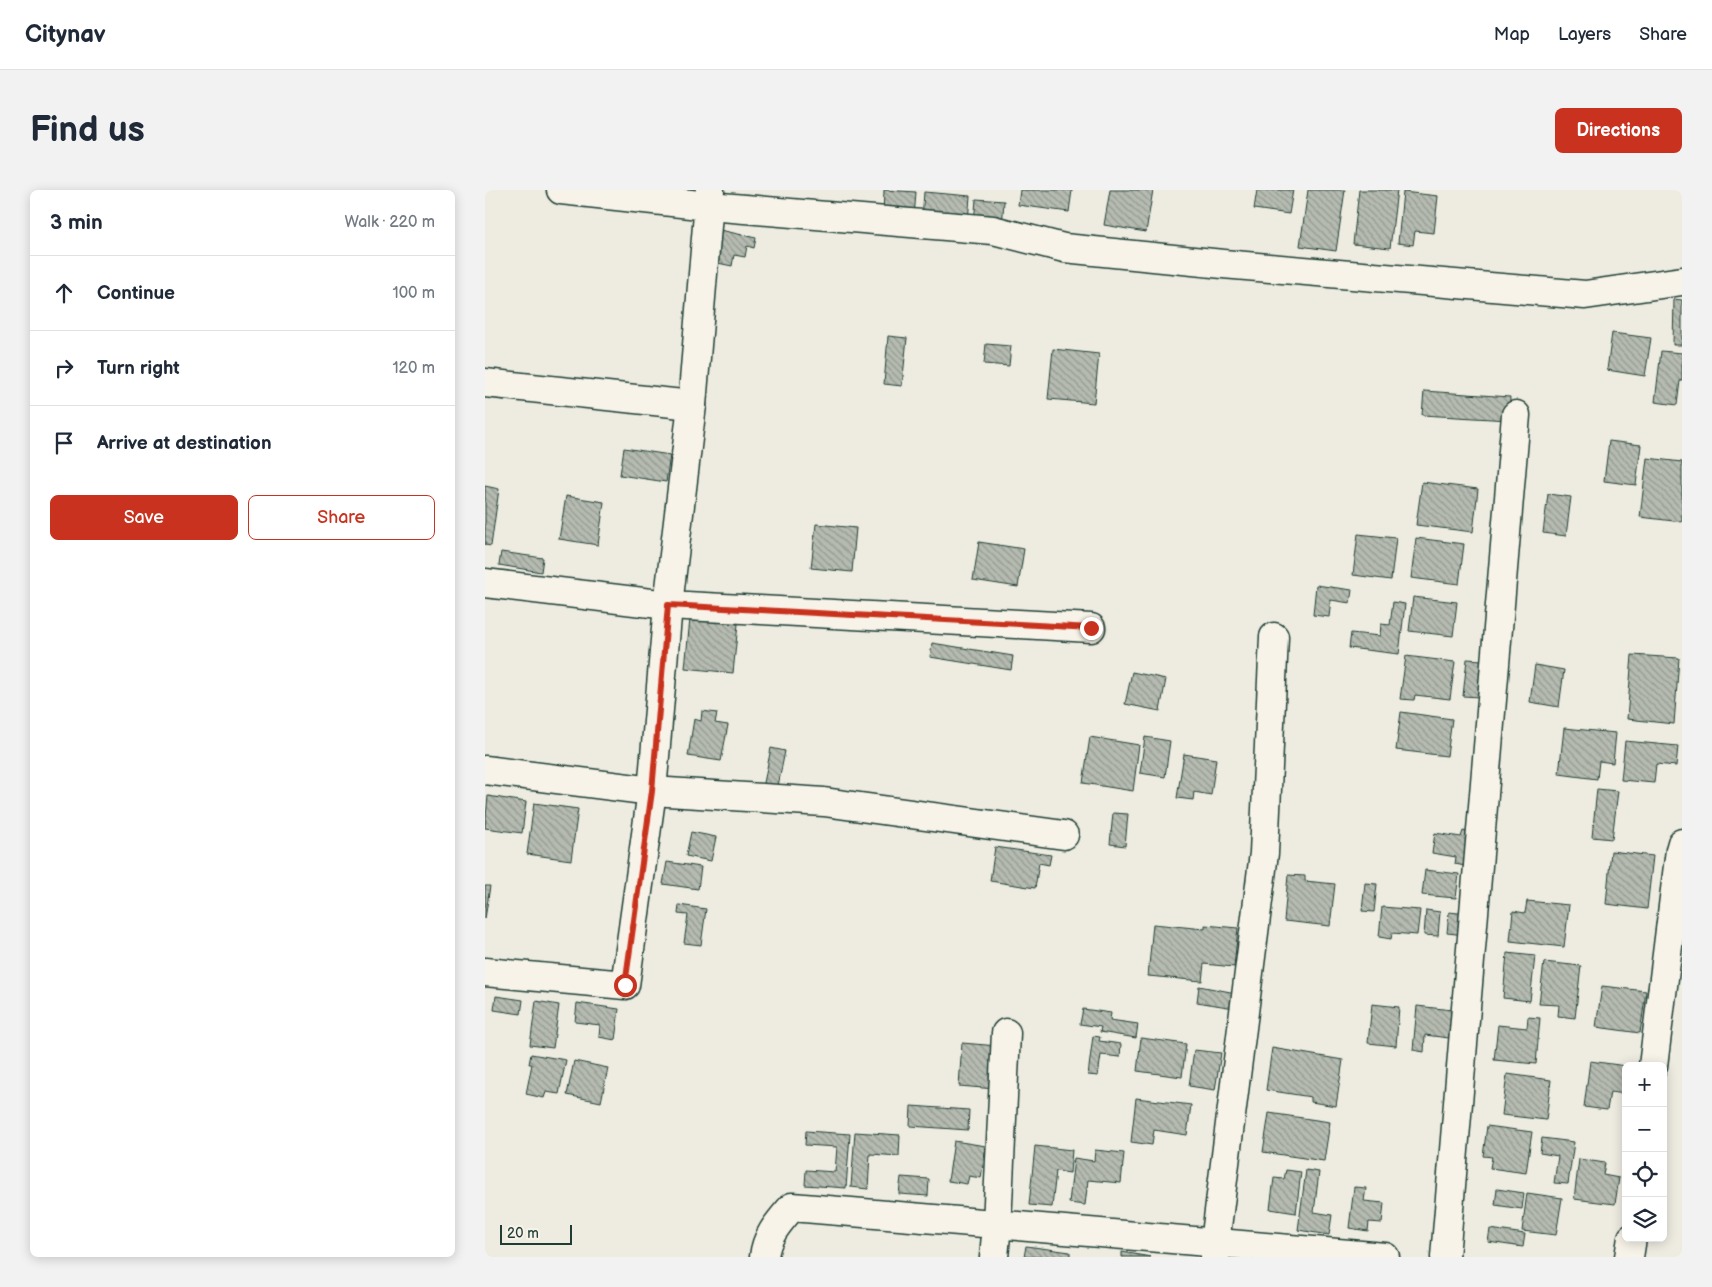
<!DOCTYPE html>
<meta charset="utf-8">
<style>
:root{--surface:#fff;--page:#f2f2f3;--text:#1f2937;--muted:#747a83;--line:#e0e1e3;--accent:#c8321e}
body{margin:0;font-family:"Balsamiq Sans",sans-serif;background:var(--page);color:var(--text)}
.controls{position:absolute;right:15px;bottom:15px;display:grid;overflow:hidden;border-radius:8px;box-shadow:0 2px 12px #0003}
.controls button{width:45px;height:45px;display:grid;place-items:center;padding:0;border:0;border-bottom:1px solid var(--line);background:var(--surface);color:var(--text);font:25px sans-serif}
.scale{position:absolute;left:15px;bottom:12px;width:72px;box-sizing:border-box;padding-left:5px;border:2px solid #1f3d34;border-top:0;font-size:14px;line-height:18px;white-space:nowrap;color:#1f3d34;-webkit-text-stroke:4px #f7f3e8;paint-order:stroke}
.stop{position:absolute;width:15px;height:15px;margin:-11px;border:4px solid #c8321e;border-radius:50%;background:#fff}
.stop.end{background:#c8321e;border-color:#fff;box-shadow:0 1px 5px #0008}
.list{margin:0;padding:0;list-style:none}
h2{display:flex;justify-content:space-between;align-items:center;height:65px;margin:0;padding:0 20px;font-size:21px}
h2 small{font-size:16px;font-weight:400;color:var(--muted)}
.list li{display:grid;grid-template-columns:32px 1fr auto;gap:15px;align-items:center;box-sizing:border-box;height:75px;padding:0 20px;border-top:1px solid var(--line)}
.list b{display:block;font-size:19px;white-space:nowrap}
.list em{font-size:16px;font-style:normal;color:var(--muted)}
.actions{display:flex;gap:10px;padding:15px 20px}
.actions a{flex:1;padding:11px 0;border:1px solid var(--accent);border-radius:8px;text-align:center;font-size:18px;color:var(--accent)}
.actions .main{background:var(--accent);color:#fff}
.icon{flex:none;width:28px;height:28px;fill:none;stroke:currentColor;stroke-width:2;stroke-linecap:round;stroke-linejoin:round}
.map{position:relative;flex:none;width:1197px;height:1067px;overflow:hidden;border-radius:8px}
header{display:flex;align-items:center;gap:30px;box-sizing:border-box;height:70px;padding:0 25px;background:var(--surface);border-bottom:1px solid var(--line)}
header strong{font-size:24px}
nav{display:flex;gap:28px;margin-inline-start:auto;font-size:18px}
.intro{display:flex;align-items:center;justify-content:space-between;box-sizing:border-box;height:120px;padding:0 30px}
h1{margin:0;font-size:35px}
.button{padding:12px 22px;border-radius:8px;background:var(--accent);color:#fff;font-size:18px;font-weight:700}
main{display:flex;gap:30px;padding:0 30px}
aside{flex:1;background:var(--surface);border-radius:8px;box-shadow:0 2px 12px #0003}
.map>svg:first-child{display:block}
</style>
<header>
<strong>Citynav</strong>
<nav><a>Map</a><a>Layers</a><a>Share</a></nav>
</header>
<div class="intro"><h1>Find us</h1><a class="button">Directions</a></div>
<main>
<aside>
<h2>3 min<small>Walk · 220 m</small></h2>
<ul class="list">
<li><svg class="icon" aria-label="ahead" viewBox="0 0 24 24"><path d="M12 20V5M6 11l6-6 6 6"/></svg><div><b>Continue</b></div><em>100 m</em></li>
<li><svg class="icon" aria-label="right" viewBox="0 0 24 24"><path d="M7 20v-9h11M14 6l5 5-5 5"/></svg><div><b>Turn right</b></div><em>120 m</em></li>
<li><svg class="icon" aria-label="arrive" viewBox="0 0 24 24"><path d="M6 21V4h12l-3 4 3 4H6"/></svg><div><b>Arrive at destination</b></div></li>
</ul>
<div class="actions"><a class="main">Save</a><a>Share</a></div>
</aside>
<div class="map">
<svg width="1197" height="1067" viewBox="0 0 1197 1067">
<defs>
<pattern id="building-back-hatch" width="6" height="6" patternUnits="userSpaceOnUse" patternTransform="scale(1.25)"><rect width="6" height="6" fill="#b5bbb0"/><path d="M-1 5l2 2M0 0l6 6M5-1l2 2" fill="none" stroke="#939990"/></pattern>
</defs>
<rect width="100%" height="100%" fill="#eeece1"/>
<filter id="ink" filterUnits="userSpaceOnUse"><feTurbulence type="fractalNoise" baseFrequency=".02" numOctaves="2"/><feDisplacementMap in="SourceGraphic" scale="10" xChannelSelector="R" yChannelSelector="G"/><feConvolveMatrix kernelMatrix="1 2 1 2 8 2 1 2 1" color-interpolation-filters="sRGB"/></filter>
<g filter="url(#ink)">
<!-- building -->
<g fill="url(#building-back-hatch)" stroke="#1f3d34">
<path d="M399 0 431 2 429 28 398 26Z"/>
<path d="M535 0H587L584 22 533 15Z"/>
<path d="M625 0H668L661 42 619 35Z"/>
<path d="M772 0H808L804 24 769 19Z"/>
<path d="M823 0H860L851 61 815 56Z"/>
<path d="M874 0H912L905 58 868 54Z"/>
<path d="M439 2 485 6 483 32 437 29Z"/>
<path d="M918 2 953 6 949 43 930 41 928 55 913 53Z"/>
<path d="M491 9 519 11 517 37 489 34Z"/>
<path d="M235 40 271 48 269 58 262 56 260 67 249 65 247 76 228 72Z"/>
<path d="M1189 109 1197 110V155H1188Z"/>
<path d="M1127 143 1166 148 1160 186 1122 180Z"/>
<path d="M403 146 422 148 417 196 399 194Z"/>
<path d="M501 154 526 156 524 176 499 174Z"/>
<path d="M568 159 614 164 609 213 563 209Z"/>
<path d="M1176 161 1197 163V191H1195L1192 215 1170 212Z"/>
<path d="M939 201 1025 207 1024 230 937 225Z"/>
<path d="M1124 251 1156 255 1151 295 1119 291Z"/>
<path d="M139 258 185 265 181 292 135 285Z"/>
<path d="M1162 268 1197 272V332L1155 327Z"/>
<path d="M937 292 993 299 988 342 931 335Z"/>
<path d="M0 296 14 299 6 356 0 355Z"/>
<path d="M1063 304 1086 307 1081 346 1058 343Z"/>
<path d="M81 306 119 312 113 355 74 349Z"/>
<path d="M331 334 371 338 367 382 326 378Z"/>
<path d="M873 344 911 348 906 390 868 385Z"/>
<path d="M931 348 979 354 974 394 926 388Z"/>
<path d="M494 352 539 359 533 397 488 390Z"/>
<path d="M16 362 58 368 56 382 14 375Z"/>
<path d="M831 395 867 400 865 413 846 410 844 427 828 425Z"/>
<path d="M928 407 972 412 968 446 924 441Z"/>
<path d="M908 412 920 414 914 464 864 458 866 443 895 446 896 434 905 435Z"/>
<path d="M205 429 253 434 248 483 200 478Z"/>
<path d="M447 453 528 466 526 480 445 467Z"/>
<path d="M1147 465 1194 468 1189 534 1142 529Z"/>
<path d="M921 466 970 472 965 509 930 505 929 510 915 509Z"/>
<path d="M982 469 997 470 994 507 978 506Z"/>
<path d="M1050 475 1079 480 1074 517 1045 512Z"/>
<path d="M647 482 681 489 675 521 640 514Z"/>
<path d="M217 521 232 523 230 533 243 535 236 571 203 566 209 529 216 531Z"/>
<path d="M916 522 967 529 962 566 911 560Z"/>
<path d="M1079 538 1131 543 1128 573 1114 571 1112 589 1074 584Z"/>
<path d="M605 547 654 555 648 601 598 593Z"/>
<path d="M660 547 685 551 680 587 655 583Z"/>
<path d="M1140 551 1193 556 1191 576 1171 574 1169 593 1136 590Z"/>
<path d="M286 558 300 561 291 606 277 603Z"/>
<path d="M699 564 731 569 726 605 709 602 708 610 692 608Z"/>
<path d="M1112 599 1133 601 1127 649 1107 647Z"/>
<path d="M3 606 41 612 37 643 0 638Z"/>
<path d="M49 613 93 619 86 670 42 664Z"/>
<path d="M628 623 643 624 640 656 625 654Z"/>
<path d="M978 641 991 644 985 677 970 674 971 667 947 663 950 643 976 647Z"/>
<path d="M206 642 231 647 226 671 201 666Z"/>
<path d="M510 657 566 665 564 675 554 673 550 698 505 691Z"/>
<path d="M1126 661 1168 666 1162 719 1121 714Z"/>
<path d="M182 672 216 677 213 699 178 694Z"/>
<path d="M940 680 974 684 971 708 937 705Z"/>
<path d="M803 685 820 686V691L850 694 845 736 799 731Z"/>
<path d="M880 693 892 694 889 722 877 721Z"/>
<path d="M0 696H5L0 729Z"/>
<path d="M1042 711 1084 715 1079 757 1025 751 1028 721 1040 723Z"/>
<path d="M194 715 221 719 216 755 199 753 203 725 193 724Z"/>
<path d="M897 717 935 720 932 745 907 743 906 749 894 747Z"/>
<path d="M941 720 955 722 953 746 939 745Z"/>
<path d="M964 722 982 724 980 745 962 743Z"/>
<path d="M668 734 720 739V735L753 738 749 777 719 774 717 791 663 786Z"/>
<path d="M1022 763 1050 766 1045 811 1018 808Z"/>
<path d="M1059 772 1096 776 1090 828 1073 826 1074 815 1054 814Z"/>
<path d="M714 796 751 803 749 818 712 812Z"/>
<path d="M1117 796 1161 801 1155 843 1111 837Z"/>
<path d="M11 806 38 810 36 824 9 820Z"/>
<path d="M51 811 74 815 68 858 45 855Z"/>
<path d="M92 813 134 819 130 850 114 847 115 835 90 832Z"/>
<path d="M887 814 914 817 911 856 883 853Z"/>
<path d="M932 816 967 820 964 848 940 845 939 862 928 860Z"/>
<path d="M598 819 626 823 625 830 653 834 651 848 615 842 616 837 595 834Z"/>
<path d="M1043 827 1055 828 1051 874 1009 870 1013 835 1042 838Z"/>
<path d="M608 846 615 847 614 851 636 854 635 867 616 865 613 886 603 885Z"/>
<path d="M656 848 701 854 697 887 652 881Z"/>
<path d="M477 853 513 856 510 899 474 896Z"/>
<path d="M787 858 858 870 851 916 826 912V907L781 900Z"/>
<path d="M709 860 736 863 730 900 704 896Z"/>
<path d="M46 864 81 870 74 904 61 902 59 908 41 904 47 874H44Z"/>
<path d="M89 871 123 878 116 912 82 905Z"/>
<path d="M1105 871 1141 876V904L1125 902 1122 920 1099 917Z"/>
<path d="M1022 884 1066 890 1061 930 1017 925Z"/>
<path d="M651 908 706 915 702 945 669 940 667 955 646 952Z"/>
<path d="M426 916 484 920 483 940 425 936Z"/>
<path d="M784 923 845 932 839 971 778 962Z"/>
<path d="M1002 936 1047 942 1041 983 1005 978 1007 967 998 966Z"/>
<path d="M321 941 365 944 361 998 320 995 321 980 350 982 352 957 320 955Z"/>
<path d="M370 942 415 945 414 966 385 964 383 999 366 997Z"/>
<path d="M1057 948 1089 952 1083 994 1069 993 1073 966 1055 963Z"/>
<path d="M469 951 501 956 496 988 484 986 482 994 463 991Z"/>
<path d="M550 956 587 960 585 983 571 981 567 1017 544 1015Z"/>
<path d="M610 960 639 963 636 993 603 990 600 1015 584 1013 589 968 609 971Z"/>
<path d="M1094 969 1120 973 1118 985 1134 988 1130 1014 1089 1009Z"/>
<path d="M801 980 816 982 811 1023 785 1019 789 988 799 989Z"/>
<path d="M821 980 834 982 829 1022 847 1025 844 1045 813 1040Z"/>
<path d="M416 987 444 989 443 1006 414 1004Z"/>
<path d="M869 997 881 998 879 1011 899 1013 897 1033 884 1032 883 1041 864 1038Z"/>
<path d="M1012 999 1039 1003 1037 1019 1010 1015Z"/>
<path d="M1042 1003 1077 1008 1071 1045 1037 1041Z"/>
<path d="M1005 1039 1040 1044 1038 1057 1003 1052Z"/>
<path d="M541 1056 585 1062V1067H539Z"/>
<path d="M637 1062 666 1067H637Z"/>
</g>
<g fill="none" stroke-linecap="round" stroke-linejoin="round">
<!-- minor casing -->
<g stroke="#1f3d34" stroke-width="31">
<g id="minor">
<path d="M76 0 224 16 508 40 579 58 738 74 1100 105 1197 91"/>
<path d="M0 193 207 215"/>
<path d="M0 393 183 415 606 438"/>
<path d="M0 580 167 601 339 612 579 645"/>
<path d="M0 782 140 795 167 601 183 415 207 215 225 0"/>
<path d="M1168 876 1195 660 1197 653"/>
<path d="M279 1067C281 1046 294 1032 307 1017L900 1067"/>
<path d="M509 1067 512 1034 521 843"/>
<path d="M730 1067 732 1037 779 663 789 447"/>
<path d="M960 1067 1031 225"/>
<path d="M1144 1067 1147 1048"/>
</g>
</g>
<!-- minor -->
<use href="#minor" stroke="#f7f3e8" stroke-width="28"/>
</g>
</g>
<g fill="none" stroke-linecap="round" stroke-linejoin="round" filter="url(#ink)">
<!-- route -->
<path stroke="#c8321e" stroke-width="6" d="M140 795 167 601 183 415 606 438"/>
</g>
</svg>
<div class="controls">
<button>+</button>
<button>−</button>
<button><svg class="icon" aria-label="locate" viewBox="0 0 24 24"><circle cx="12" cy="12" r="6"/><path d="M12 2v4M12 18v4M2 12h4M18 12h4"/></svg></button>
<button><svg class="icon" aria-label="layers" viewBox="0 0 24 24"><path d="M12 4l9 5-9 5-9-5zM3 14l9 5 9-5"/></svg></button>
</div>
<div class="scale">20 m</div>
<div class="stop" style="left:140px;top:795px"></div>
<div class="stop end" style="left:606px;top:438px"></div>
</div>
</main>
